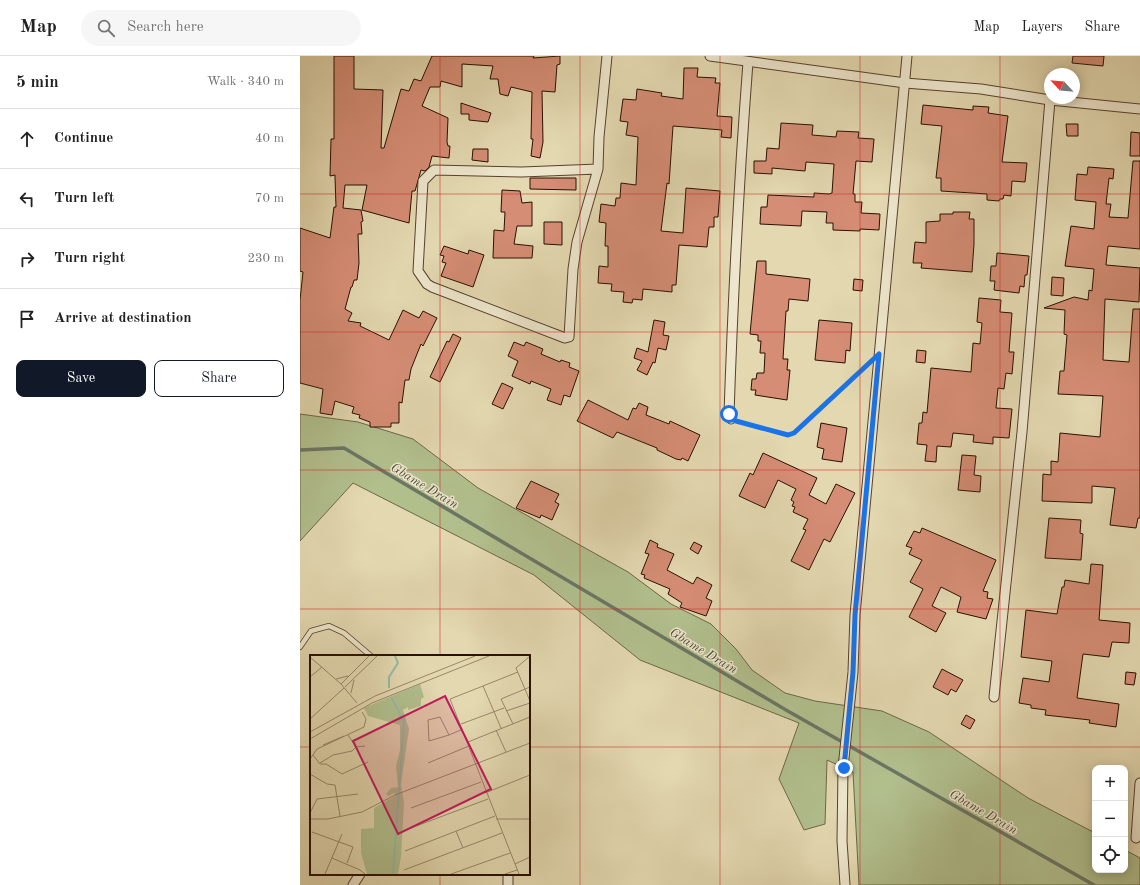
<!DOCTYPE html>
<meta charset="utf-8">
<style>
:root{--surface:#fff;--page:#f6f6f6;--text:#222;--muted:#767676;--line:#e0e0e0;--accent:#111827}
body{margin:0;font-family:"Old Standard TT",serif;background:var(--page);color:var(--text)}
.controls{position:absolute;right:12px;bottom:12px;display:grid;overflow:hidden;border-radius:8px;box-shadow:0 2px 10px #0003}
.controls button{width:36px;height:36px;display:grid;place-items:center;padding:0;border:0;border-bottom:1px solid var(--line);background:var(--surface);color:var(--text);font:20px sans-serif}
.compass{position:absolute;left:744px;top:12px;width:36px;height:36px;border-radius:50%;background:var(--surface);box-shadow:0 2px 10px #0003;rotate:296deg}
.stop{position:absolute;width:12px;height:12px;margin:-9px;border:3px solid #1a73e8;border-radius:50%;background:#fff}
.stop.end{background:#1a73e8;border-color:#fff;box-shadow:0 1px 4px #0008}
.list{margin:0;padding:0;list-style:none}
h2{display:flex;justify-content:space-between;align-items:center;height:52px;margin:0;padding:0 16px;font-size:17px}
h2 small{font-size:13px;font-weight:400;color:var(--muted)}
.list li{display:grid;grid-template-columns:26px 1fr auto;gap:12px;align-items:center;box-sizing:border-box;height:60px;padding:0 16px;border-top:1px solid var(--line)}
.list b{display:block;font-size:15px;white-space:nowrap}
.list em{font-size:13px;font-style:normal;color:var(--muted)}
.actions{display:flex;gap:8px;padding:12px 16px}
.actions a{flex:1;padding:9px 0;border:1px solid var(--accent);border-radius:8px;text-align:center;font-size:14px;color:var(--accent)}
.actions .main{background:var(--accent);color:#fff}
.icon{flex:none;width:22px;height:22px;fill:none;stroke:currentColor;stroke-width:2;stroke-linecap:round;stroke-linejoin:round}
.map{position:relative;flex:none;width:840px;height:829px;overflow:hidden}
header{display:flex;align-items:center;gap:24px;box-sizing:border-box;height:56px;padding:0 20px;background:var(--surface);border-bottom:1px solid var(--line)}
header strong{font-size:19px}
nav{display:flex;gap:22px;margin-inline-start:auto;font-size:14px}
.search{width:280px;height:36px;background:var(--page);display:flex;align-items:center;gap:10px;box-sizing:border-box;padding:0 14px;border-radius:22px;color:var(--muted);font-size:15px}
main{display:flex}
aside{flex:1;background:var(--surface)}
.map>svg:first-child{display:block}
</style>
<header>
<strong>Map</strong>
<div class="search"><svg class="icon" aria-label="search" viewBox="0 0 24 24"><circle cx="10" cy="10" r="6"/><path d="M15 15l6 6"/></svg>Search here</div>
<nav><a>Map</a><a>Layers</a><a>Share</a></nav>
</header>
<main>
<aside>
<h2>5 min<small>Walk · 340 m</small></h2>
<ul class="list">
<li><svg class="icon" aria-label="ahead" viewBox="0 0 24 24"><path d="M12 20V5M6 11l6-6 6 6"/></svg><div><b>Continue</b></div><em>40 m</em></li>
<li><svg class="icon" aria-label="left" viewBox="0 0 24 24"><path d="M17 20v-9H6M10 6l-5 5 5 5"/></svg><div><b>Turn left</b></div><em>70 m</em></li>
<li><svg class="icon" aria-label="right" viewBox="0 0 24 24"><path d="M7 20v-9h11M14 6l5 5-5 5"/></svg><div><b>Turn right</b></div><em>230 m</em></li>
<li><svg class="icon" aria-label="arrive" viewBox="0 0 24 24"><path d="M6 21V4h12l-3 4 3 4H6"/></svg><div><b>Arrive at destination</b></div></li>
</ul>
<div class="actions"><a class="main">Save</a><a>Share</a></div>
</aside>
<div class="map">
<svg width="840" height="829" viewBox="0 0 840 829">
<rect width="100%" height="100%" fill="#e3d8b0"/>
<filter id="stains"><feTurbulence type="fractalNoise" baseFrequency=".005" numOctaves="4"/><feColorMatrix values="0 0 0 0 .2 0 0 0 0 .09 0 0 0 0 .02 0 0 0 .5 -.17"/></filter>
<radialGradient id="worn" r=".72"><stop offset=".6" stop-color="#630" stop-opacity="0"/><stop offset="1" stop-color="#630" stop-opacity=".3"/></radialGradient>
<!-- green -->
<path fill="#b1bf8d" stroke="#6e6746" d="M0 358 58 366 113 383 178 432 328 516 371 548 411 568 436 593 452 614 485 637 515 645 582 655 629 676 728 742 795 777V814H825V794L840 802V829H559L553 716 527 704 525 768 504 774 479 723 499 667 340 604 234 519 53 427 0 485Z"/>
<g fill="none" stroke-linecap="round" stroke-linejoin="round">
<!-- stream -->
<path stroke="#6b7664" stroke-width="3.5" d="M0 394 44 392 486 654 794 829"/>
</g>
<!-- building -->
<g fill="#d58d75" stroke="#2a0f00">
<path d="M34 0H54V33L83 34 81 92H84L101 33 109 35 114 23 121 25 132 0H234L233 2 260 0V8L257 9 255 36 242 35 243 86 240 102 231 100 233 83H231L232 36 211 31 208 40 200 38 198 23H190L193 10 162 8V31L141 25 140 31H130L122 50 148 62 147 86 148 90H150L149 102 132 100 129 111 125 115 121 114 115 135H112L109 167 62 154 67 129H45L43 152 61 154 63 165 61 166 62 178H58L59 207 57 224H54L52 231H51L45 253 52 257 48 265 61 267 60 270 89 284 103 254 119 262 123 255 137 262 123 290 121 288 111 313 109 324H105L102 347 99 346V367H91V371H70V366L59 362 60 359 52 357 54 351 35 345 32 359 20 357 23 333 0 327V244L3 216 0 215V172L30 182 34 151H36L35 121V119L30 120 31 83H34Z"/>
<path d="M773 0H804L803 10 772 7Z"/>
<path d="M384 12H398L397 21 416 22 415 27H420L417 60 432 61 431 82 421 81 422 74 373 70 369 128 367 127 361 175 383 177 386 132 420 135 418 161H414V171H409L407 191 379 189 376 229H372V236L343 233 342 244 333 243 332 247 323 246 324 236 311 235 312 228 298 227 299 210 308 211V190H305L306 167 299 166 301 148 315 150 316 142H320L321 127 336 129 338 81 326 79 328 66 320 65 323 43 336 44 337 33 362 37 361 40 383 43Z"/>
<path d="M161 47 191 57 188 66 169 64V58H161Z"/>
<path d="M623 49 673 54V50L689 51 688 57 708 60 702 106 727 107 725 126 712 125 711 140 704 139 703 143H700L699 145 687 144V138L641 135V122H636L642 70 621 68Z"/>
<path d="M481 67 513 69 512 79 536 81 537 75 559 76 558 82 574 83 572 106 556 105 553 138H555V146H562L561 157 580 158 579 174 560 173V175L533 174V167H526L527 156 502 155 501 170 460 168 461 151H467L468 139 514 141V137L529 138 532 137 534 108 506 106 505 115 472 112V118L454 117V105H466L467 92 479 93Z"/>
<path d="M766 68H778V80H767Z"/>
<path d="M831 76 840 77V100H830Z"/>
<path d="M173 93H188V106L172 104Z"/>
<path d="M833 105H840V193L808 190 806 209 840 212 839 246 805 243 803 304 829 306 833 253H840V462H838L836 472 810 469 815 432 792 430V447L742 445 743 418 751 419V405L758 406 760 377 800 381 803 340 758 338 760 315H764L767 279 764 278 765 254 744 252 774 241 788 244 789 234 792 235 794 213 765 210 771 170 794 173 796 146 775 144 777 118 787 119 788 111 814 113 813 123 809 122 806 148H811L809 161 828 162Z"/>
<path d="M230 122H276V134L230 133Z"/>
<path d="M202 134 220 135 222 147 232 146V170H217L214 188 233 190 232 202H193L194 174 204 175 205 156H201Z"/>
<path d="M653 156H670L669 163H674V188L672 216 621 212 622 207H613L615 186 626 187V166L640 165V158H653Z"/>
<path d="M244 166H262V189L244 188Z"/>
<path d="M144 190 168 198 169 194 184 199 173 231 141 220 146 207 142 206 144 200 140 199Z"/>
<path d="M697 197 729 200 727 219H725L724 231 720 230 719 237 694 234 695 225H690L691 210H696Z"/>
<path d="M457 205H466V218L510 223 508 245 489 243 488 255H486L483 303H488L487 314H490L487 344 455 339 456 334H451L452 323H456L457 317H464L465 297H460L461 285H458V279L450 278Z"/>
<path d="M752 221 764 222 763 240 751 239Z"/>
<path d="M554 223 563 224 562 235 553 234Z"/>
<path d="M679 242 701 244 700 256 712 257 709 296H714L712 318 706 317 704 333 698 332 696 352 712 353 709 382 693 381V388L673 386 674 379 653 377 651 391 637 390 636 406 625 405 627 389 617 388 619 367H622L623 356 627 357 631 312 671 316 673 287 680 288 682 267 677 266Z"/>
<path d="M354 264 365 266 363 279 369 280 366 294 358 292 355 307 353 306 347 319 337 314 342 305 334 302 337 292 348 296Z"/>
<path d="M519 264 552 267 550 295 546 294 545 307 515 304Z"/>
<path d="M153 278 161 282 140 326 130 321 147 285 149 286Z"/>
<path d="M214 286 224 290 226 286 243 293 241 298 260 306 261 304 270 307 269 311 279 315 270 341 264 339 261 349 247 344 251 333 231 325 230 328 212 320 218 305 208 300Z"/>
<path d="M617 294 626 295 625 307 616 306Z"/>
<path d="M202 327 213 332 203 353 192 348Z"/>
<path d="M288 344 328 364 333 352 336 353 339 347 348 351 346 359 369 368 370 365 400 379 388 405 382 402 381 404 376 403 357 394V392L317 376 313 382 277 365Z"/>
<path d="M521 367 547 372 542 406 522 403 524 393 517 391Z"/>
<path d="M463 397 517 422 509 439 526 448 536 428 555 437 530 486 524 483 509 514 491 505 506 474 503 473 508 463 493 456 495 451 492 450 494 446 491 444 496 433 478 424 465 452 439 440 450 417 453 419Z"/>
<path d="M662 399 676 400 674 419 681 420 680 436 658 434Z"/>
<path d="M231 425 259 438 255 446 259 448 252 464 241 459 240 462 216 452Z"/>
<path d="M749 462 781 464 780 477 783 478 781 504 745 502Z"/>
<path d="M622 472 696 504 683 535 688 536 687 542 693 543 686 563 657 556 661 541 641 531 632 550 646 557 636 576 609 561 623 533 610 526 622 504 609 498 612 492 606 490 614 475 620 477Z"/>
<path d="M350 484 358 488 357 491 374 498 367 514 393 528 397 521 412 529 406 542 412 545 406 560 380 551 382 547 368 538 370 533 344 522 345 519 341 518 349 498 345 497Z"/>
<path d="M394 486 402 490 398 498 390 493Z"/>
<path d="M791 508 803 509 799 564 830 567 829 587 812 586 809 601 783 598 777 642 819 648 816 671 789 667 790 664 745 659 746 654 731 652V649L719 647 723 622 749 626 752 605 721 601 726 554 757 558 762 531H764L765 524 789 528Z"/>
<path d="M642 613 663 624 656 636 651 633 648 639 633 631Z"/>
<path d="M826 616 836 617 834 629 825 628Z"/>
<path d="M666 659 675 664 670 673 661 668Z"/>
</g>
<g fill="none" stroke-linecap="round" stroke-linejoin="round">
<!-- lane casing -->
<g stroke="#58412c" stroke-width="6">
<path id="lane" d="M0 591 11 575 29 570 44 577 71 600"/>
</g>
<!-- street casing -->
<g stroke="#58412c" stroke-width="11">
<g id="street">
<path d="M410 0 605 27 681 33 750 44 840 53"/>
<path d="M298 113 222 116 134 114 123 125 118 215 127 228 132 231 265 282 269 281 273 213 277 186 298 113 299 81 307 0"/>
<path d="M431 363 429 358C433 240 439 123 448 6"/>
<path d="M694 641 722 376 750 44"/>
<path d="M836 782 840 727"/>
<path d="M208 818V829"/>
<path d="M53 829 60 818"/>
<path d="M545 829 542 785 543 712 553 616 555 559 607 0"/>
</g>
</g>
<!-- path -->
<path stroke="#2a0f00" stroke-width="2" stroke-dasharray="1 2" stroke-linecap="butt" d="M440 366 488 379 494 377 568 308"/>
<!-- lane -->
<use href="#lane" stroke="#ede6cc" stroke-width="4.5"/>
<!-- street -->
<use href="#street" stroke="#ede6cc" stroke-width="9"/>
</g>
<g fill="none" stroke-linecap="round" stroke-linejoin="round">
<!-- route -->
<path stroke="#1a73e8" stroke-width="5" d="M429 358 431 363 436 365 488 379 494 377 579 298 555 559 553 616 544 712"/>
</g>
<!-- grid -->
<path fill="none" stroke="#d62828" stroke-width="1" stroke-opacity="0.55" d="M140 0V600M280 0V829M420 0V829M560 0V829M700 0V829M0 138H840M0 276H840M0 414H840M0 553H840M0 691H11M229 691H840M140 818V829"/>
<g text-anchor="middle" stroke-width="3" stroke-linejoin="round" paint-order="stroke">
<!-- water labels -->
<g font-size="13" font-style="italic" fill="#504b3a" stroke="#ede6cc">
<text transform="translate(125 429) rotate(31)" y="5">Gbame Drain</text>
<text transform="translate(404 594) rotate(31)" y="5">Gbame Drain</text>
<text transform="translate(684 755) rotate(30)" y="5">Gbame Drain</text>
</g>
</g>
<!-- overview -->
<g transform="translate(10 599)">
<rect width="220" height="220" fill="#e3d8b0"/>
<path d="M110 29 114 42 111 44V51L98 55V52L93 55 99 74 91 129 94 148 91 202 88 219H57L51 198V174L64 173V153L85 141V138L78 141 76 139 81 133 88 132 86 111 90 95V70L58 61 54 53Z" fill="#b1bf8d"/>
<path fill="none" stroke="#96bba7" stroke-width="2" d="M79 33V22L88 8 85 1M81 42 94 67 83 219"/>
<path fill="none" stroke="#99886a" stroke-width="1" d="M220 1 206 13 220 46M0 2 31 29M0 22 12 12M26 24 38 21M173 31 208 17M35 32 67 1M41 38 44 25M47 48 31 29 59 1M196 56 220 48M0 64 34 33M151 69 194 53M203 69 191 44 220 32M191 73 173 31 140 44 209 219M186 75 196 97M0 77 65 41 165 1M38 80 46 92 55 91M139 80 130 62 118 65 119 86 139 80 153 74M0 84 62 48 179 1M158 87 220 62M13 90 34 81M3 100 10 109H16L32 119 58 107M0 104 7 94 54 72 56 64 52 57M10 108 23 100 42 96 46 92M118 108 159 91M0 119 17 129 25 130 30 161M175 138 220 120M101 153 171 127M0 158 7 144 48 139M0 164H18L52 157 85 140 220 88M186 164H220M93 176 178 144M146 176 153 193M2 177 43 192 37 208M95 196 185 161M22 203 50 215 55 219M205 209 220 202M94 215 192 178M15 219 32 179M141 219 200 198M195 219 207 215"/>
<path fill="#c2185b" fill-opacity="0.15" stroke="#c2185b" stroke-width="2" d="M135 41 181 134 88 179 43 86Z"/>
<rect width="220" height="220" fill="none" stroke="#2a0f00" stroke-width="2"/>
</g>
<rect width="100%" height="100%" filter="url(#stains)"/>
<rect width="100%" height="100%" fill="url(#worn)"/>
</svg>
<div class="controls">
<button>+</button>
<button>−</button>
<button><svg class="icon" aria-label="locate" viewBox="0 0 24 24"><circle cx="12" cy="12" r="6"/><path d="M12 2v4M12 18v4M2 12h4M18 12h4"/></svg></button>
</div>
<svg class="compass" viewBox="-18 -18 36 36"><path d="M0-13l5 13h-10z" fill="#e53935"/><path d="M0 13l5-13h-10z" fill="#767676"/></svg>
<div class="stop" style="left:429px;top:358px"></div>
<div class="stop end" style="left:544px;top:712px"></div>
</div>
</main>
